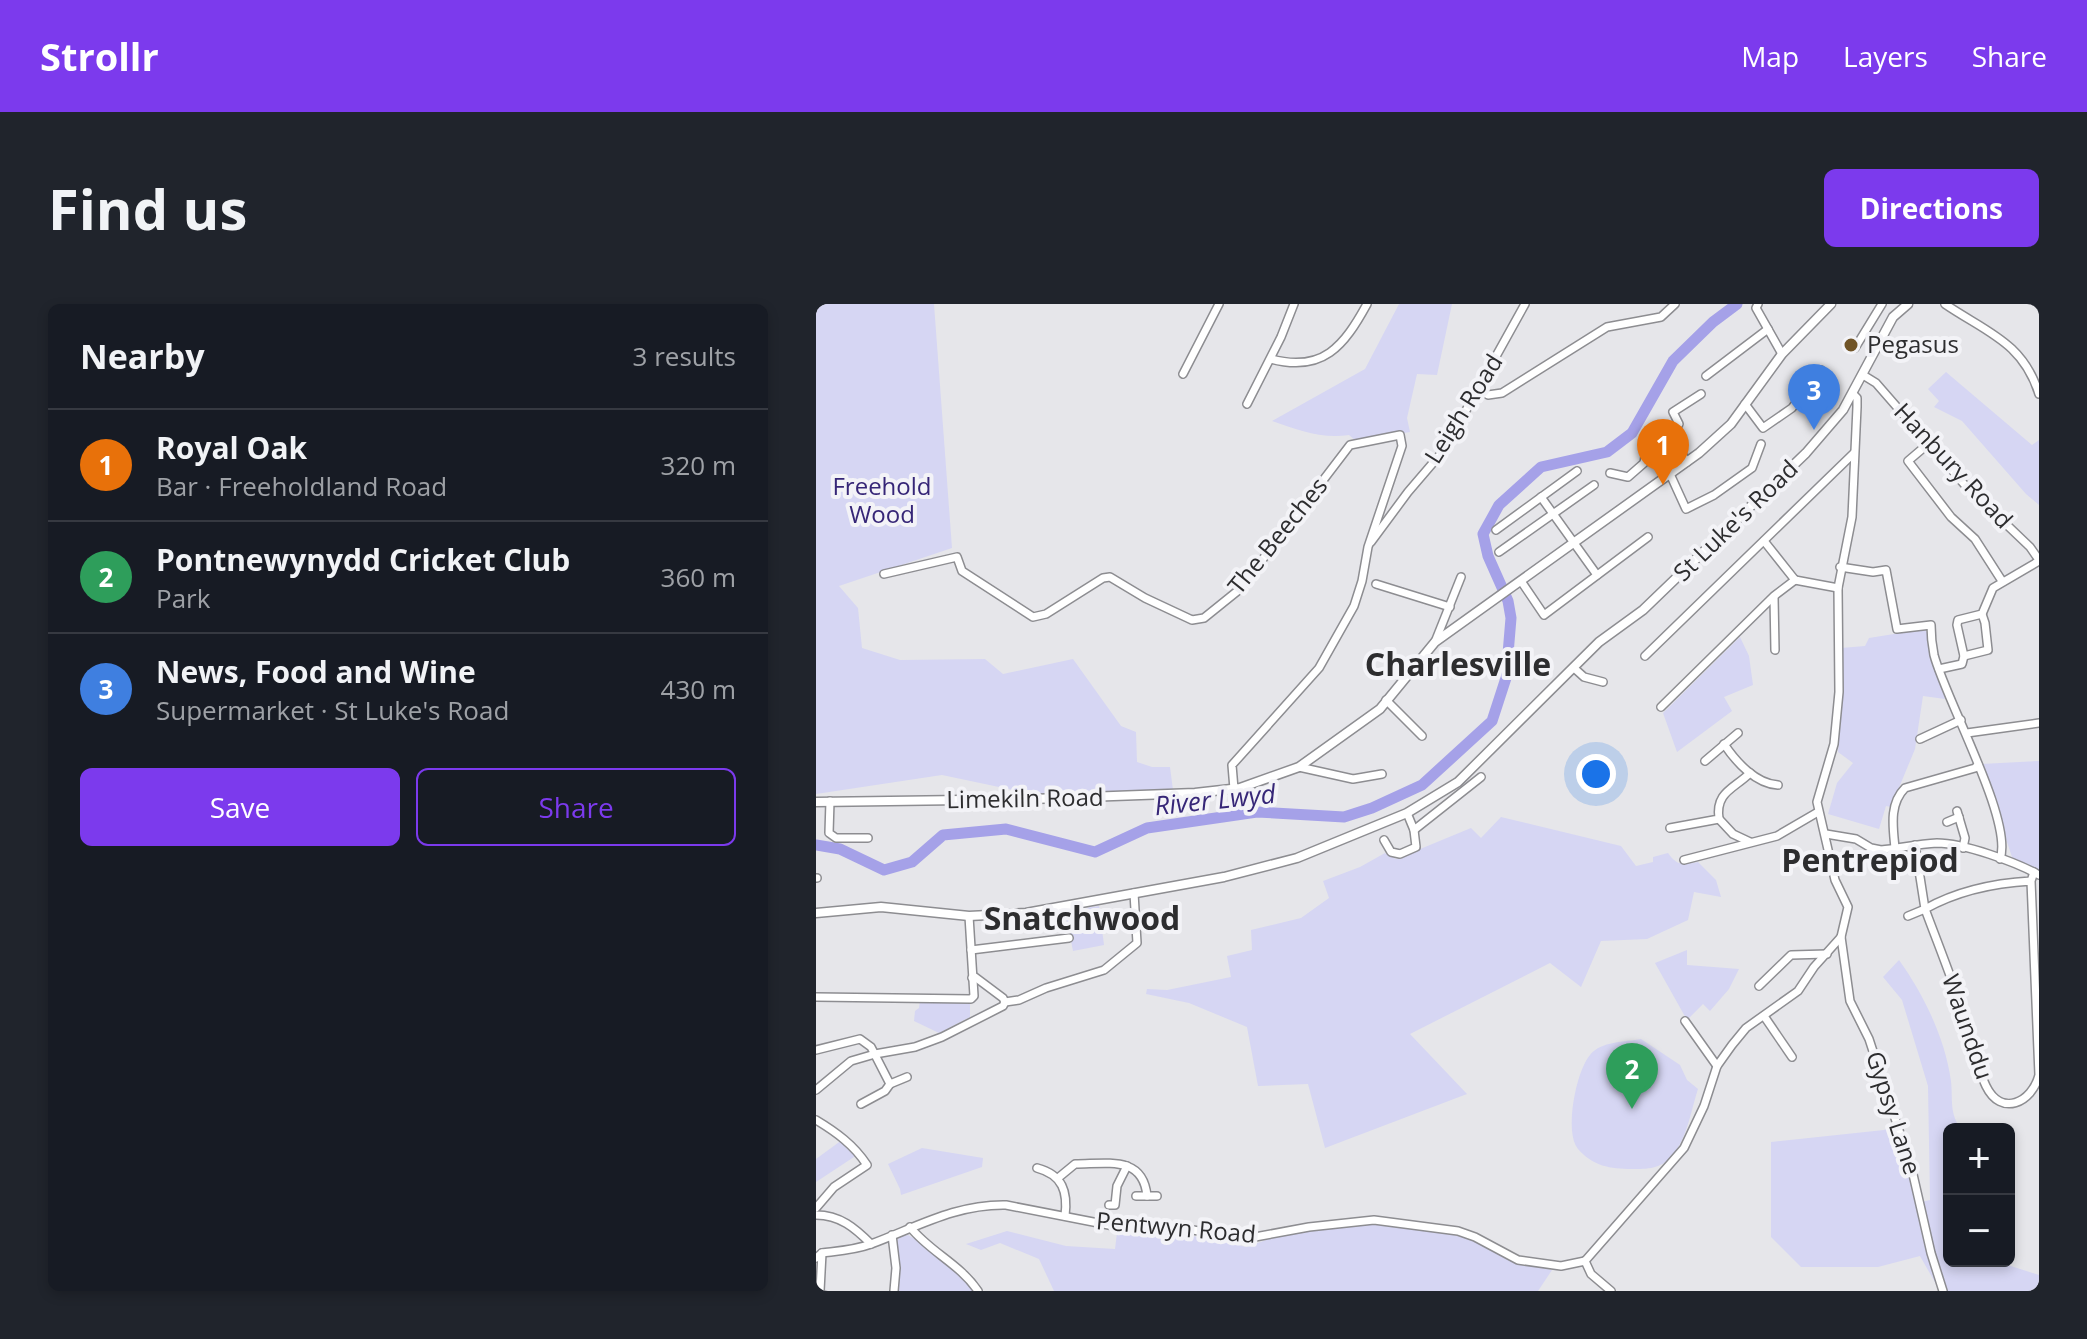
<!DOCTYPE html>
<meta charset="utf-8">
<style>
:root{--surface:#171b24;--page:#20242c;--text:#f1f3f6;--muted:#9ea1a6;--line:#363941;--accent:#7c3aed}
body{margin:0;font-family:"Open Sans",sans-serif;background:var(--page);color:var(--text)}
.controls{position:absolute;right:24px;bottom:24px;display:grid;overflow:hidden;border-radius:12px;box-shadow:0 4px 12px #0003}
.controls button{width:72px;height:72px;display:grid;place-items:center;padding:0;border:0;border-bottom:2px solid var(--line);background:var(--surface);color:var(--text);font:40px sans-serif}
.you{position:absolute;left:780px;top:470px;width:28px;height:28px;margin:-20px;border:6px solid #fff;border-radius:50%;background:#1a73e8;box-shadow:0 0 0 12px #1a73e833}
.badge{display:grid;place-items:center;width:52px;height:52px;border-radius:50%;background:var(--accent);color:#fff;font-size:26px;font-weight:700}
.pin{position:absolute;translate:-50% -66px;filter:drop-shadow(0 2px 4px #0008)}
.pin::after{content:'';position:absolute;top:42px;width:28px;height:24px;background:inherit;clip-path:polygon(0 0,100% 0,50% 100%)}
.list{margin:0;padding:0;list-style:none}
h2{display:flex;justify-content:space-between;align-items:center;height:104px;margin:0;padding:0 32px;font-size:34px}
h2 small{font-size:26px;font-weight:400;color:var(--muted)}
.list li{display:grid;grid-template-columns:52px 1fr auto;gap:24px;align-items:center;box-sizing:border-box;height:112px;padding:0 32px;border-top:2px solid var(--line)}
.list b{display:block;font-size:30px;white-space:nowrap}
.list p{margin:0;font-size:26px;white-space:nowrap;color:var(--muted)}
.list em{font-size:26px;font-style:normal;color:var(--muted)}
.actions{display:flex;gap:16px;padding:24px 32px}
.actions a{flex:1;padding:18px 0;border:2px solid var(--accent);border-radius:12px;text-align:center;font-size:28px;color:var(--accent)}
.actions .main{background:var(--accent);color:#fff}
.map{position:relative;flex:none;width:1223px;height:987px;overflow:hidden;border-radius:12px}
header{display:flex;align-items:center;gap:48px;box-sizing:border-box;height:112px;padding:0 40px;background:var(--accent);color:#fff}
header strong{font-size:38px}
nav{display:flex;gap:44px;margin-inline-start:auto;font-size:28px}
.intro{display:flex;align-items:center;justify-content:space-between;box-sizing:border-box;height:192px;padding:0 48px}
h1{margin:0;font-size:56px}
.button{padding:20px 36px;border-radius:12px;background:var(--accent);color:#fff;font-size:28px;font-weight:700}
main{display:flex;gap:48px;padding:0 48px}
aside{flex:1;background:var(--surface);border-radius:12px;box-shadow:0 4px 12px #0003}
.map>svg:first-child{display:block}
</style>
<header>
<strong>Strollr</strong>
<nav><a>Map</a><a>Layers</a><a>Share</a></nav>
</header>
<div class="intro"><h1>Find us</h1><a class="button">Directions</a></div>
<main>
<aside>
<h2>Nearby<small>3 results</small></h2>
<ul class="list">
<li><span class="badge" style="background:#e8710a">1</span><div><b>Royal Oak</b><p>Bar · Freeholdland Road</p></div><em>320 m</em></li>
<li><span class="badge" style="background:#2e9e5b">2</span><div><b>Pontnewynydd Cricket Club</b><p>Park</p></div><em>360 m</em></li>
<li><span class="badge" style="background:#3f7fe0">3</span><div><b>News, Food and Wine</b><p>Supermarket · St Luke's Road</p></div><em>430 m</em></li>
</ul>
<div class="actions"><a class="main">Save</a><a>Share</a></div>
</aside>
<div class="map">
<svg width="1223" height="987" viewBox="0 0 1223 987">
<rect width="100%" height="100%" fill="#e6e6ea"/>
<!-- green -->
<g fill="#d6d6f3">
<path d="M0 0H118L136 244 23 282 42 304 46 344 84 356 169 355 187 370 257 355 305 422 320 428 321 458 336 463H354L357 486 221 491 126 471 0 490Z"/>
<path d="M583 0H636L621 71 601 70 591 114 594 128 540 137 533 131C505 135 482 126 456 117L549 65Z"/>
<path d="M1130 68 1216 141 1223 136V201L1210 190 1146 117 1118 103 1123 97 1112 85Z"/>
<path d="M1109 325 1113 332 1116 352 1129 395 1107 392 1099 445 1075 503 1070 502 1063 525 1012 510 1021 479 1037 459 1022 448 1027 387 1025 344 1049 342 1053 334Z"/>
<path d="M924 333 933 352 937 381 908 393 916 407 861 448 847 409Z"/>
<path d="M1223 457V568L1197 556 1165 460Z"/>
<path d="M685 513 805 542 820 562 837 558V553L852 549C861 562 867 561 882 558L900 576 905 593 878 588 872 616 831 635 785 637 765 683 734 659 594 730 651 790 509 844 492 780 442 782 431 723 373 699 330 690 331 685 351 686 415 673 411 652 436 646 435 626 485 614 513 594 507 577 544 563 569 549 580 555 655 524 665 534Z"/>
<path d="M283 602 288 641 257 647 249 607Z"/>
<path d="M871 646V661L923 665 913 685 894 707 887 700 871 716 839 659Z"/>
<path d="M1083 656C1108 691 1129 734 1135 777 1137 795 1133 809 1145 825H1133V957H1179L1223 971V987H1124L1104 952 1062 963H985L955 933V838L1068 826 1081 819 1105 898 1114 896 1112 782 1086 696 1067 673Z"/>
<path d="M154 696V713L123 729 98 717 99 707 103 704 104 697Z"/>
<path d="M825 735 864 761 871 776 882 785C875 806 871 836 855 853 844 865 832 865 816 865 794 865 777 862 762 845 748 828 760 767 774 751 785 737 809 738 825 735Z"/>
<path d="M26 836 41 851 0 878V855Z"/>
<path d="M106 844 167 854 166 863 85 891 84 885 72 860Z"/>
<path d="M557 919 624 927 659 937 702 959 736 966 722 987H238L223 955 184 939 165 946 150 940 191 927 250 942 299 945 301 929 360 930 398 935 430 943 468 930Z"/>
<path d="M92 931C110 941 153 967 158 987H81L79 939 84 933Z"/>
</g>
<g fill="none" stroke-linecap="round" stroke-linejoin="round">
<!-- river -->
<path stroke="#a5a1e8" stroke-width="11" d="M0 541 24 545 68 566 96 558 127 531 190 525 279 548 331 524 441 508 528 513 556 504 606 481 676 417 690 374 695 314 692 297 672 252 667 230 683 201 725 163 791 148 816 129 857 57 897 18 921 0"/>
<!-- minor casing -->
<g stroke="#8d8d91" stroke-width="10">
<g id="minor">
<path d="M942 0 940 4 966 50"/>
<path d="M1129 0C1170 28 1207 38 1223 90"/>
<path d="M1039 44 1066 0"/>
<path d="M455 55C507 69 528 42 551 0"/>
<path d="M367 70 403 0"/>
<path d="M1047 71 1060 79 1148 180 1214 243 1223 256"/>
<path d="M890 72 952 25"/>
<path d="M663 86 672 91 686 89 791 23 845 13 859 0"/>
<path d="M431 100 465 33 478 0"/>
<path d="M929 100 947 124 976 104 1005 66"/>
<path d="M855 133 863 120 857 108 885 90"/>
<path d="M1112 140 1092 157 1135 213 1159 235 1186 277"/>
<path d="M794 169 812 173 828 159 830 146 855 133 871 158"/>
<path d="M854 170 870 205 898 191 936 164 945 140"/>
<path d="M725 193 781 271"/>
<path d="M680 226 761 167"/>
<path d="M948 237 979 276"/>
<path d="M555 238 592 188 628 146 709 0"/>
<path d="M683 248 778 181"/>
<path d="M1024 263 1057 268 1070 266 1081 325 1115 321C1115 331 1116 341 1118 351 1129 394 1198 518 1184 555"/>
<path d="M68 270 141 253 146 267 217 313 230 310 287 274 294 273 329 294 376 316 388 314 424 285 534 141 584 131 586 142 552 243 546 277 538 302 503 364 416 461 418 485"/>
<path d="M979 276 1022 284"/>
<path d="M705 277 728 311 832 233"/>
<path d="M560 280 634 303"/>
<path d="M958 293 959 346"/>
<path d="M619 338 645 273"/>
<path d="M829 352 1038 149"/>
<path d="M1148 352 1172 346 1169 319 1166 310"/>
<path d="M758 364 768 373 787 378"/>
<path d="M1123 365 1146 360 1148 352 1141 321 1142 316 1166 310 1177 284 1223 257"/>
<path d="M570 396 606 432"/>
<path d="M845 403 958 292 979 276"/>
<path d="M1151 429 1223 419"/>
<path d="M1104 435 1145 416"/>
<path d="M908 440C920 458 940 480 962 481"/>
<path d="M889 457 922 429"/>
<path d="M483 463 537 475 566 470"/>
<path d="M14 497 13 529 20 534H52"/>
<path d="M1141 507 1149 534 1147 544"/>
<path d="M591 509 598 526 665 473"/>
<path d="M903 515 917 530 934 538"/>
<path d="M1131 518 1143 513"/>
<path d="M854 524 903 515C899 488 918 485 934 469"/>
<path d="M1010 530 1040 535 1055 544 1065 546C1084 544 1102 540 1121 539 1147 539 1200 558 1223 571"/>
<path d="M568 536 575 548 584 550 600 543 598 526"/>
<path d="M1079 544C1077 523 1073 500 1089 484L1159 464 1162 461"/>
<path d="M868 556 961 532 1002 508"/>
<path d="M0 574H1"/>
<path d="M1215 577C1179 579 1141 587 1109 605 1122 640 1136 675 1148 711 1156 734 1160 761 1170 782 1185 813 1216 799 1223 771L1215 577 1218 568"/>
<path d="M1092 612 1109 605 1099 541"/>
<path d="M1025 633 1034 697 1053 735 1096 866 1115 949 1127 987"/>
<path d="M155 646 253 634"/>
<path d="M156 674 159 673 187 694 189 698"/>
<path d="M943 682 975 651 1011 650"/>
<path d="M0 693 155 695 158 692 153 612"/>
<path d="M189 698 203 696 230 684 288 666 321 639 318 589"/>
<path d="M948 712 976 753"/>
<path d="M869 717 901 762"/>
<path d="M0 746 44 735 55 743 74 780 91 773"/>
<path d="M0 786 35 757 59 750 99 743 126 733 187 702 189 698"/>
<path d="M45 800 69 787 74 780"/>
<path d="M0 816C20 828 38 841 51 861L18 883 0 904"/>
<path d="M221 864C247 871 252 888 249 912"/>
<path d="M242 874 259 860C291 860 327 851 331 892"/>
<path d="M320 892H341"/>
<path d="M293 901H299L301 882 311 862"/>
<path d="M0 911C24 911 39 924 55 940"/>
<path d="M94 923C114 948 144 960 162 987"/>
<path d="M76 931 80 964 78 987"/>
<path d="M0 954 6 949C22 947 39 946 55 940 101 923 140 900 190 901L308 924 360 923 428 935 493 923 558 916 642 927 659 933 702 956 745 962 769 957"/>
<path d="M769 957 868 844 888 802 901 762 916 741 930 724 982 687 998 663 1025 633 1032 603 1019 576 1001 498 1018 440 1023 388 1022 284 1036 213 1041 103V94L1037 90"/>
<path d="M769 957 775 970 795 987"/>
<path d="M4 987 6 949"/>
</g>
</g>
<!-- major casing -->
<g stroke="#8d8d91" stroke-width="11">
<g id="major">
<path d="M0 498 216 495 379 489 424 484 483 463 564 405 619 338 883 149 915 120 966 50 1015 0"/>
<path d="M0 609 65 603 153 612 210 609 408 573 481 554 591 509 642 478 783 338 827 306 990 149 1027 106 1077 13 1092 0"/>
</g>
</g>
<!-- minor -->
<use href="#minor" stroke="#fff" stroke-width="7"/>
<!-- major -->
<use href="#major" stroke="#fff" stroke-width="8"/>
</g>
<!-- markers -->
<circle fill="#705427" stroke="#f3f3f7" stroke-width="3" cx="1035" cy="41" r="8"/>
<g text-anchor="middle" stroke-width="8" stroke-linejoin="round" paint-order="stroke">
<!-- poi labels -->
<g font-size="24" fill="#2d2d2f" stroke="#f3f3f7" text-anchor="start">
<text x="1051" y="49">Pegasus</text>
</g>
<!-- street labels -->
<g font-size="24" fill="#2d2d2f" stroke="#f3f3f7">
<text transform="translate(648 105) rotate(-58)" y="8">Leigh Road</text>
<text transform="translate(1137 162) rotate(47)" y="8">Hanbury Road</text>
<text transform="translate(920 217) rotate(-44)" y="8">St Luke's Road</text>
<text transform="translate(462 232) rotate(-51)" y="8">The Beeches</text>
<text transform="translate(209 495) rotate(-1)" y="8">Limekiln Road</text>
<text transform="translate(1151 723) rotate(71)" y="8">Waunddu</text>
<text transform="translate(1077 809) rotate(72)" y="8">Gypsy Lane</text>
<text transform="translate(360 924) rotate(5)" y="8">Pentwyn Road</text>
</g>
<!-- park labels -->
<g font-size="24" fill="#362677" stroke="#f3f3f7">
<text x="66" y="191">Freehold<tspan x="66" dy="28">Wood</tspan></text>
</g>
<!-- water labels -->
<g font-size="26" font-style="italic" fill="#362677" stroke="#f3f3f7">
<text transform="translate(399 496) rotate(-6)" y="9">River Lwyd</text>
</g>
<!-- district labels -->
<g font-size="32" font-weight="bold" fill="#2d2d2f" stroke="#f3f3f7">
<text x="642" y="372">Charlesville</text>
<text x="1054" y="568">Pentrepiod</text>
<text x="266" y="626">Snatchwood</text>
</g>
</g>
</svg>
<div class="controls">
<button>+</button>
<button>−</button>
</div>
<div class="you"></div>
<div class="pin badge" style="left:847px;top:181px;background:#e8710a">1</div>
<div class="pin badge" style="left:816px;top:805px;background:#2e9e5b">2</div>
<div class="pin badge" style="left:998px;top:126px;background:#3f7fe0">3</div>
</div>
</main>
